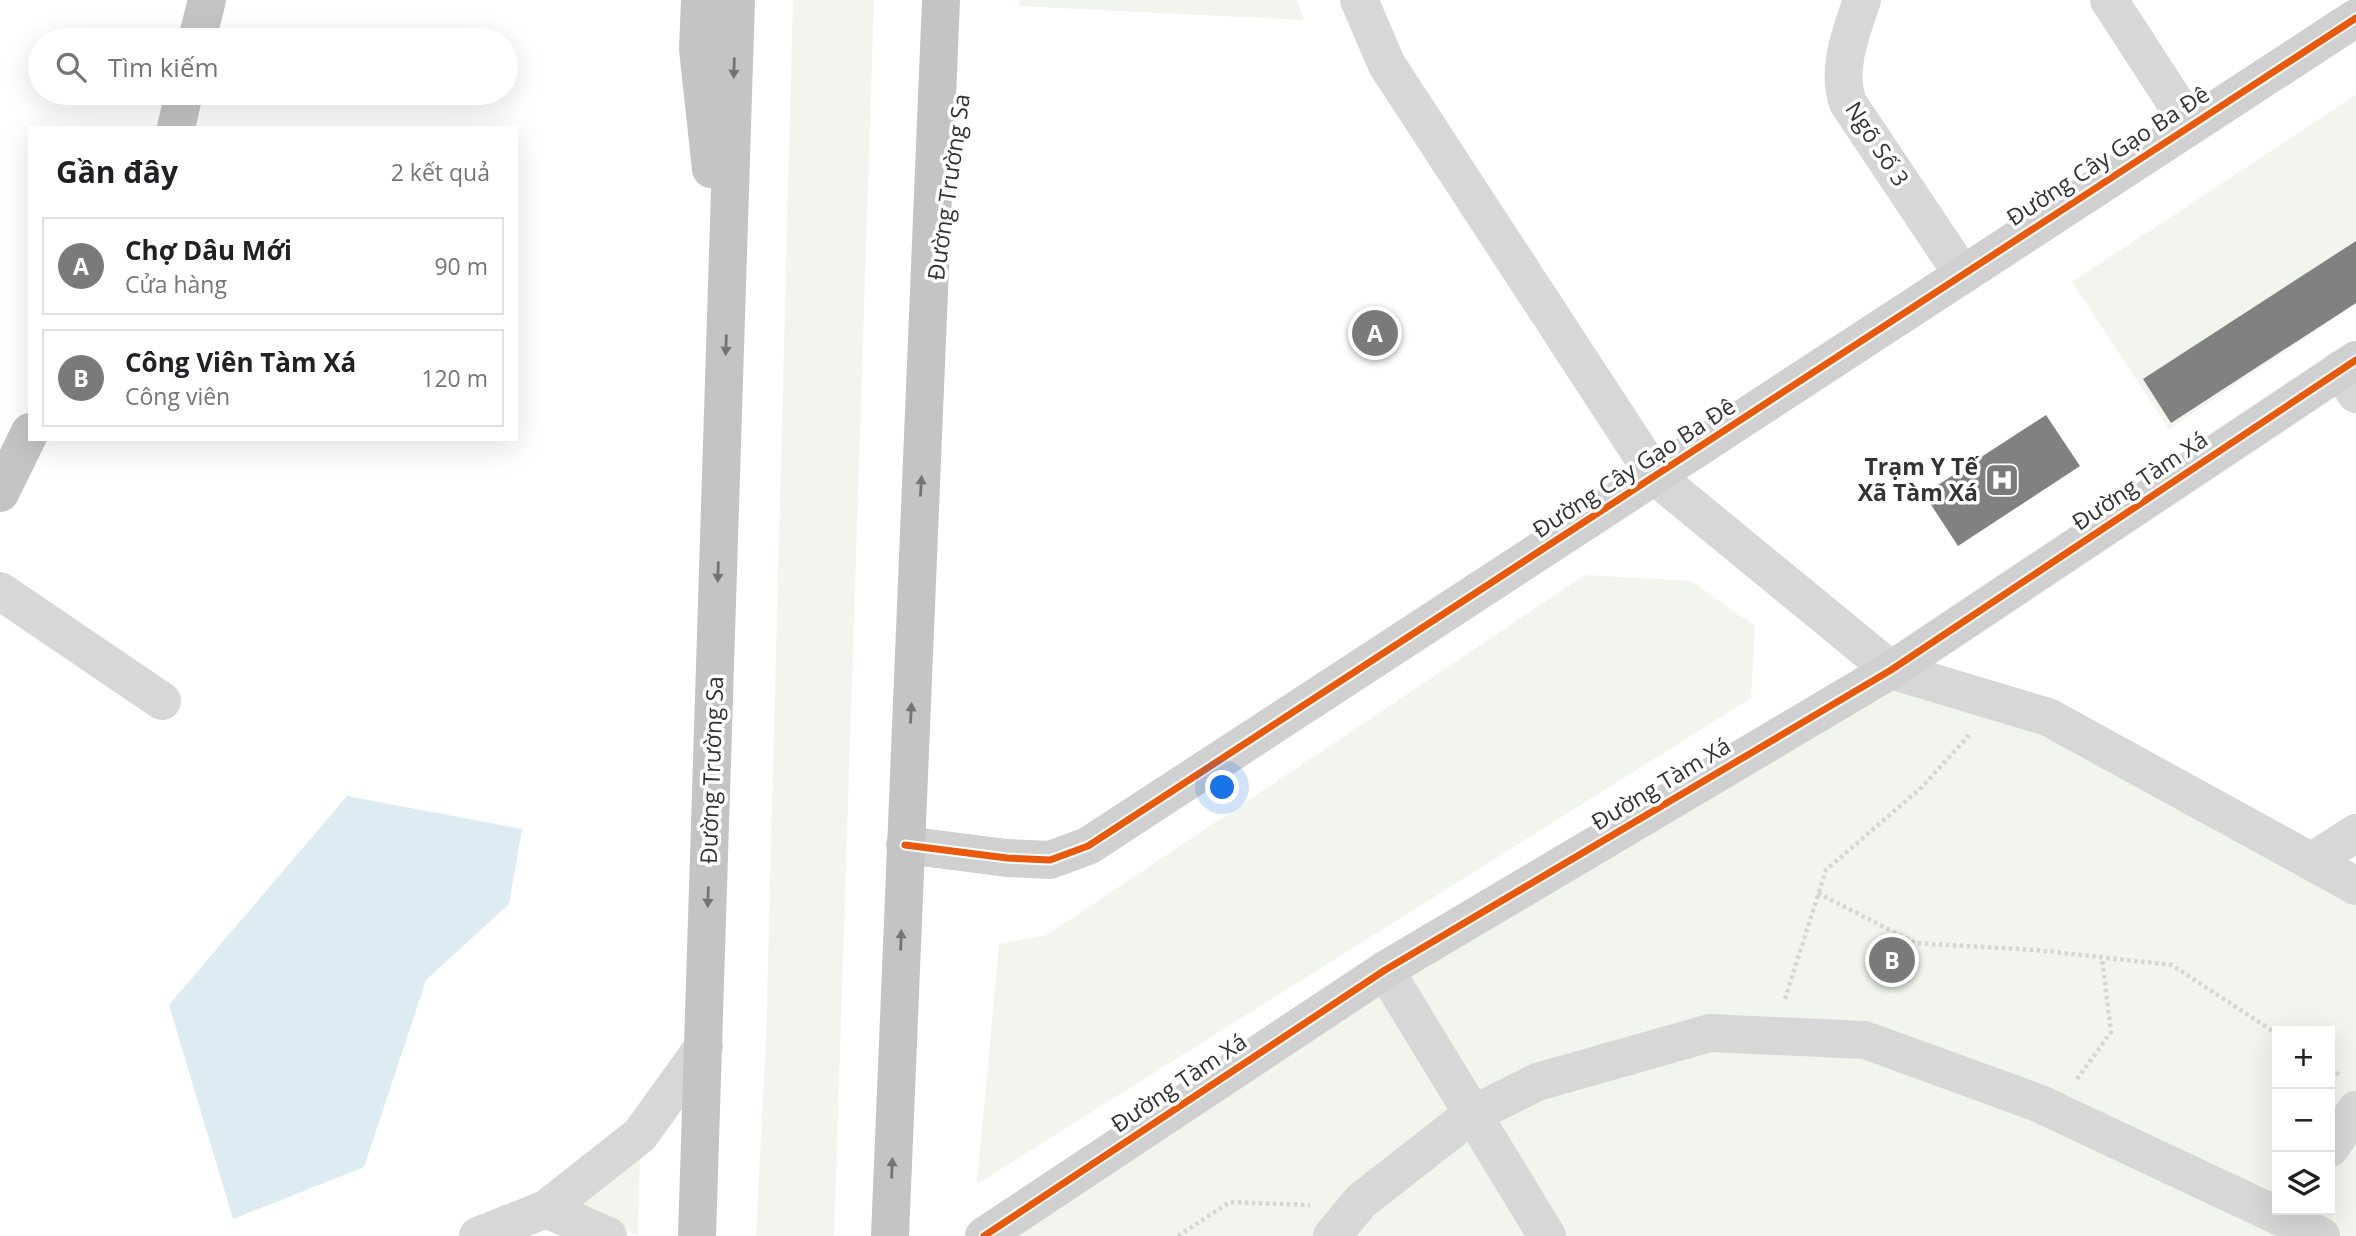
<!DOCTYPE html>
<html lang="vi">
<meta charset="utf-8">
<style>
:root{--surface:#fff;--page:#f6f6f6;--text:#202124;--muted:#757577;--line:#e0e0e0;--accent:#7a7a7a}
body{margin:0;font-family:"Open Sans",sans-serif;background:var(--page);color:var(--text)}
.controls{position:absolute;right:21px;bottom:21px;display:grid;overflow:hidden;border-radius:0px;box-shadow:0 7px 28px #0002}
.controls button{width:63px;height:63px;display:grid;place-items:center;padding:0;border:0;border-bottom:2px solid var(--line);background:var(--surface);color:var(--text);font:35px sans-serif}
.you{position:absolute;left:1223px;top:788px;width:24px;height:24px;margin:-18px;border:5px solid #fff;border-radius:50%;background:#1a73e8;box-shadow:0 0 0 10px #1a73e833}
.badge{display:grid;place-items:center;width:46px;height:46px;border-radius:50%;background:var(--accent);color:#fff;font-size:23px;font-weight:700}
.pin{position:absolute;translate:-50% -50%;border:4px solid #fff;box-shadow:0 2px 7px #0006}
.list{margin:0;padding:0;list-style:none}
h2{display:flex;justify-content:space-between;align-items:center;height:91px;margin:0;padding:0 28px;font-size:30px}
h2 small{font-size:23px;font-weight:400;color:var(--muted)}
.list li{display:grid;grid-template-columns:46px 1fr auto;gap:21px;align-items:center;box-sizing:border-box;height:98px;margin:0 14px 14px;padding:0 14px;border:2px solid var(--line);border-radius:0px}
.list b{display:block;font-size:26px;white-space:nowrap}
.list p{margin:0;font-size:23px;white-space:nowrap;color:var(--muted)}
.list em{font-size:23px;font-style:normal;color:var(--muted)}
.icon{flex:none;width:38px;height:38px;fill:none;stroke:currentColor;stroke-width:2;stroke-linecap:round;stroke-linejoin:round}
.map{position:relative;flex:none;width:2356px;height:1236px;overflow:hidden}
.search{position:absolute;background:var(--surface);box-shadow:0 7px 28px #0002;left:28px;top:28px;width:490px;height:77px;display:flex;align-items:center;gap:18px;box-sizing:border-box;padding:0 24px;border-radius:38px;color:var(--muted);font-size:26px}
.panel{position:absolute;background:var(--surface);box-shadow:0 7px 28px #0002;left:28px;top:126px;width:490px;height:315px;border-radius:0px}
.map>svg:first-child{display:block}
</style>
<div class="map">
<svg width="2356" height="1236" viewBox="0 0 2356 1236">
<rect width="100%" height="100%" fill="#fff"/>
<!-- green -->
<g fill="#f1f5ed" fill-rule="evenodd">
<path d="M793 0H874L834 1236H756L766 1038Z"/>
<path d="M1019 0H1297L1304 20 1019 6Z"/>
<path d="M2356 95V304L2169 429 2072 282Z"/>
<path d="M1585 575 1691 581 1755 626 1751 698 977 1184 999 944 1047 935Z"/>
<path d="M1891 670 2048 717 2356 889V1236H986ZM2277 1031H2330V1210H2277Z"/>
<path d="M640 1158 638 1236 574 1204Z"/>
</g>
<!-- water -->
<path fill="#ddebf3" d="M347 796 522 829 509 904 426 980 364 1167 233 1219 169 1005Z"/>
<!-- building -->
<g fill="#818181">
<path d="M2356 241V303L2171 423 2143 379Z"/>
<path d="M2046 415 2080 466 1958 546 1924 494Z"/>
</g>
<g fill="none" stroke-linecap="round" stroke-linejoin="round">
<!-- path -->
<g stroke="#d6d6d6" stroke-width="4.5" stroke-dasharray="3.5 3.5" stroke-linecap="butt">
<path d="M1818 893 1915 943 2036 950 2172 965 2277 1034"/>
<path d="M1785 999 1826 870 1922 787 1970 734"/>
<path d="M2330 1069 2341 1076"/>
<path d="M2077 1079 2111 1032 2102 958"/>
<path d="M1178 1236 1230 1202 1310 1205"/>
</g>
<!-- street -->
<g stroke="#d7d7d7" stroke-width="38">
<path d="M1359 0 1387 65 1656 477 1891 670 2048 717 2356 886"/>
<path d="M1862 0C1851 33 1836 69 1848 103L1963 275"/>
<path d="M2109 0 2190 125"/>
<path d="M2340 370 2356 394"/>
<path d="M0 591 162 701"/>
<path d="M2313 861 2356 833"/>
<path d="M1385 970 1547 1236"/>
<path d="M2330 1148 2356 1110"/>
<path d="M546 1209 608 1236"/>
<path d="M478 1236 546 1209 640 1135 704 1046"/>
<path d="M1332 1236 1361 1201 1471 1115 1537 1082 1710 1033 1865 1040 2038 1103 2321 1236"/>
</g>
<!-- secondary -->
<g stroke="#d0d0d0" stroke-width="38">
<path d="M905 845 1007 858 1050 860 1088 846 2356 18"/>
<path d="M984 1236 1385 970 1891 670 2356 360"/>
</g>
<!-- highway -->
<g stroke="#c4c4c4" stroke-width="38">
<path d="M700 0 698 49 711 169"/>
<path d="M197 40 207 0"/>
<path d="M176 128 184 93"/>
<path d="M0 493 30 432"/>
<path d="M697 1236 736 0"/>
<path d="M890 1236 941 0"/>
</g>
<!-- cycleway casing -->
<g stroke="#fff" stroke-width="11">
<g id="cycleway">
<path d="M905 845 1007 858 1050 860 1088 846 2356 18"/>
<path d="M984 1236 1385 970 1891 670 2356 360"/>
</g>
</g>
<!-- cycleway -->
<use href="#cycleway" stroke="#e8590c" stroke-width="7"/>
</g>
<!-- one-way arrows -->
<defs><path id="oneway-solid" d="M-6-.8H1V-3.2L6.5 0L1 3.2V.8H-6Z" transform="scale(1.75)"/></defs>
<g fill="#747474">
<use href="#oneway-solid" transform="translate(734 68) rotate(92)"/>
<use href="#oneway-solid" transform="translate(726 345) rotate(92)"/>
<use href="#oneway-solid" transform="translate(921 486) rotate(-87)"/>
<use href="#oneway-solid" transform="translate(718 572) rotate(92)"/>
<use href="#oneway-solid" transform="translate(911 713) rotate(-87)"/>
<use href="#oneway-solid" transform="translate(708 897) rotate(92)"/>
<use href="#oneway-solid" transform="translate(901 940) rotate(-88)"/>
<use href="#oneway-solid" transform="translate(892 1168) rotate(-88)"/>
</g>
<!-- icons -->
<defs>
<g id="hospital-square" transform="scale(1.75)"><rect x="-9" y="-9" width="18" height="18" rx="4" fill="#7a7a7a" stroke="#fff"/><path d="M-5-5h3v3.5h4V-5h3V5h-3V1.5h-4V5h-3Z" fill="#fff"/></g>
</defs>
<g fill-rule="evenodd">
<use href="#hospital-square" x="2002" y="480"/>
</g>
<g text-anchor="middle" stroke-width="7" stroke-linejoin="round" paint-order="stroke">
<!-- street labels -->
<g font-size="23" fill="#333" stroke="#fff">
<text transform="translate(1877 144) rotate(57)" y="8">Ngõ Số 3</text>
<text transform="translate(2108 156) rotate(-33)" y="8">Đường Cây Gạo Ba Đê</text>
<text transform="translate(949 187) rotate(-82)" y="8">Đường Trường Sa</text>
<text transform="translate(1634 468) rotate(-33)" y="8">Đường Cây Gạo Ba Đê</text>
<text transform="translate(2140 481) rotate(-34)" y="8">Đường Tàm Xá</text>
<text transform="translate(712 770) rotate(-88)" y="8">Đường Trường Sa</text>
<text transform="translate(1661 784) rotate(-31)" y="8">Đường Tàm Xá</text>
<text transform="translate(1179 1083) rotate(-34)" y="8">Đường Tàm Xá</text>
</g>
<!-- poi labels -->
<g font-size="23" font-weight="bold" fill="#333" stroke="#fff" text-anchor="end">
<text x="1978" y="475">Trạm Y Tế<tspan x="1978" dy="26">Xã Tàm Xá</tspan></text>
</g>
</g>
</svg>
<div class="controls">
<button>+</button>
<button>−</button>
<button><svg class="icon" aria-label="layers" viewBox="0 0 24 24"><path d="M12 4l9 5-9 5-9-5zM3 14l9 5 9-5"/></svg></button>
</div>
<div class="you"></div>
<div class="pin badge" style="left:1375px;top:333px">A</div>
<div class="pin badge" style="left:1892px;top:960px">B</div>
<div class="search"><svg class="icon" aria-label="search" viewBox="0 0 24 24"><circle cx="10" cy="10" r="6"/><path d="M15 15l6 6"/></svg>Tìm kiếm</div>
<section class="panel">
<h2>Gần đây<small>2 kết quả</small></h2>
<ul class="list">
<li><span class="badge">A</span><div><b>Chợ Dâu Mới</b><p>Cửa hàng</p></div><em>90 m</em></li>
<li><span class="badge">B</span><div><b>Công Viên Tàm Xá</b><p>Công viên</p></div><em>120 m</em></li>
</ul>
</section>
</div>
